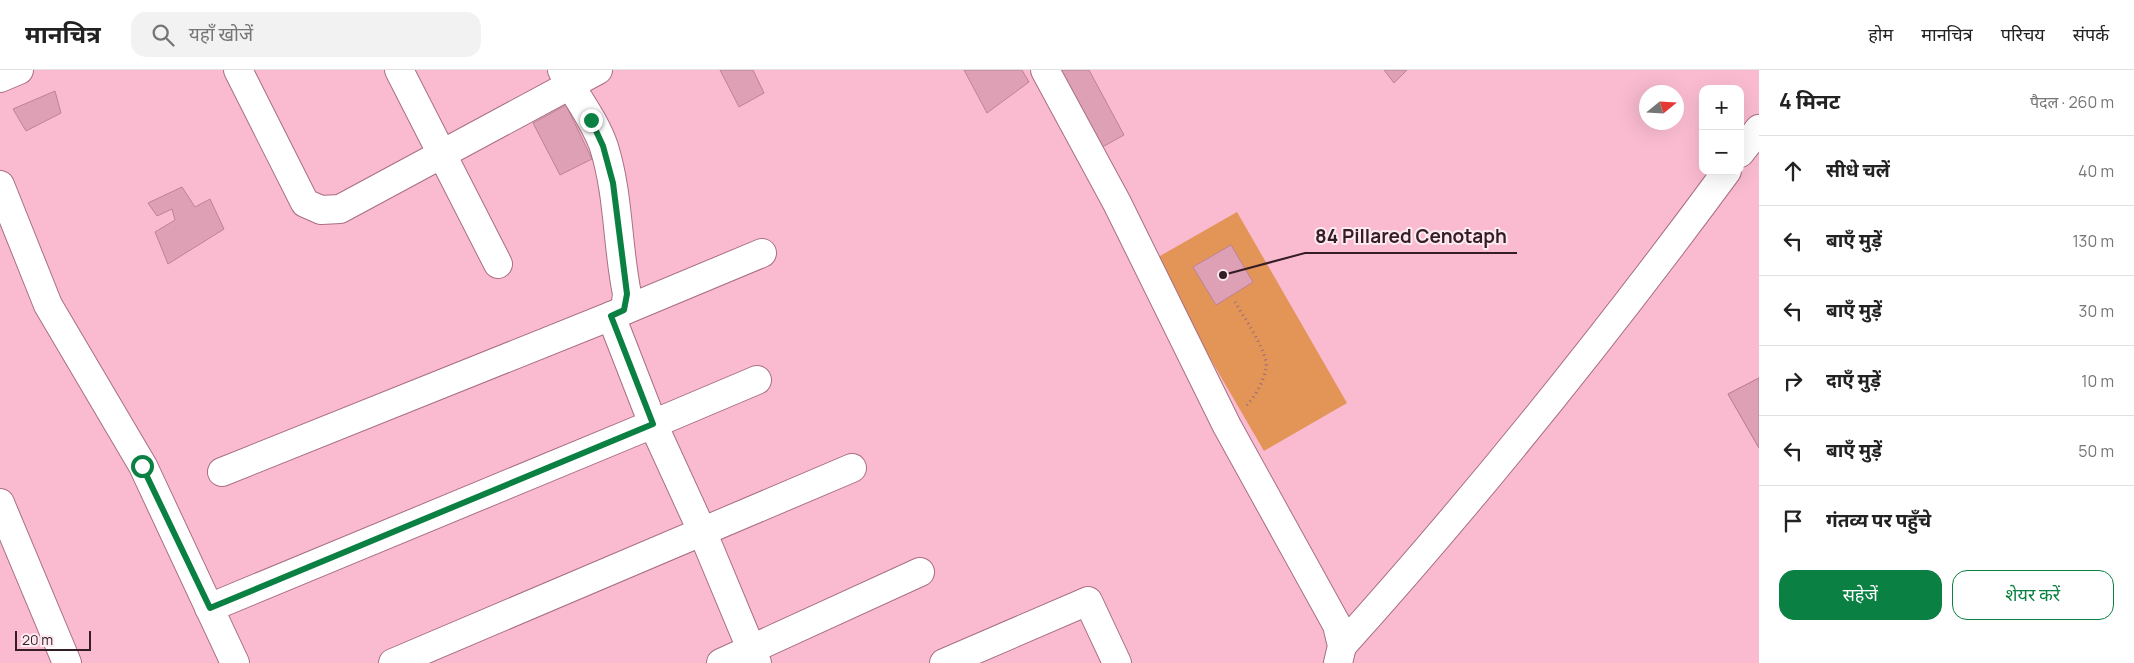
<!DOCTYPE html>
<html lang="hi">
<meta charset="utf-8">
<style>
:root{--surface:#fff;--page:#f2f2f2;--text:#222;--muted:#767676;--line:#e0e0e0;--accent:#0b8043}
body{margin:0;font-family:Manrope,"Noto Sans Devanagari",sans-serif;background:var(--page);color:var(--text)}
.controls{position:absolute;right:15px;top:15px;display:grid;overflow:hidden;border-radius:10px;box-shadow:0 5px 20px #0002}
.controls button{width:45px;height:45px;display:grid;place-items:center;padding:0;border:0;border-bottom:1px solid var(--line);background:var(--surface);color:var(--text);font:25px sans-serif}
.compass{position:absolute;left:1639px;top:15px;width:45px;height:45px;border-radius:50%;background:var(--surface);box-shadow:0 5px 20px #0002;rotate:72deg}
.scale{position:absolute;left:15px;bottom:12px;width:76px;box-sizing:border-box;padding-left:5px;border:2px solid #341d25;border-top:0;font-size:14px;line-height:18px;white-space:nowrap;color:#341d25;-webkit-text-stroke:4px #feeaf0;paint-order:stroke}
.stop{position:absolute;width:15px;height:15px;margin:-11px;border:4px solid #0b8043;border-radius:50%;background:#fff}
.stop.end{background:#0b8043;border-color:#fff;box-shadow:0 1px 5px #0008}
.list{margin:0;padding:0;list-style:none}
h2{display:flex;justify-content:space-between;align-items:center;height:65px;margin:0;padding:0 20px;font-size:21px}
h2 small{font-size:16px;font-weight:400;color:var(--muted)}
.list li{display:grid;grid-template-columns:32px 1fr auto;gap:15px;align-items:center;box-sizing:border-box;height:70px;padding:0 20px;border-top:1px solid var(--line)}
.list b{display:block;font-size:19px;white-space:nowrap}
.list em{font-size:16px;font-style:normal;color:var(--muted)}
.actions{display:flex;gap:10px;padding:15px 20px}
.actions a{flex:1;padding:11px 0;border:1px solid var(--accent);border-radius:15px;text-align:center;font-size:18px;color:var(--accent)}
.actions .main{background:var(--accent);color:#fff}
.icon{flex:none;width:28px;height:28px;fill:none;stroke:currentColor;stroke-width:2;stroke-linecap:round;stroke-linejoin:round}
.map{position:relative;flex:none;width:1759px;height:593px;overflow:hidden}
header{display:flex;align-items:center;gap:30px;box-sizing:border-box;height:70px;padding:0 25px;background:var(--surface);border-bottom:1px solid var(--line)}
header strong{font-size:24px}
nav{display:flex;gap:28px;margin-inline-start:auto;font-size:18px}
.search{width:350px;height:45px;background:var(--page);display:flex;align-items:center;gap:12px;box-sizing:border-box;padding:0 18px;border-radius:15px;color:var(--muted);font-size:19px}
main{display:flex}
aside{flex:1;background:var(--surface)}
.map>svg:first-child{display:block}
</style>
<header>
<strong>मानचित्र</strong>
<div class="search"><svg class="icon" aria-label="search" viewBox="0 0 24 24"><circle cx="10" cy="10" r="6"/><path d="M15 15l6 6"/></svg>यहाँ खोजें</div>
<nav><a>होम</a><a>मानचित्र</a><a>परिचय</a><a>संपर्क</a></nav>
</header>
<main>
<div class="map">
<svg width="1759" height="593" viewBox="0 0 1759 593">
<rect width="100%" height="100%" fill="#fabbd0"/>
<!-- green -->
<path fill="#e39457" d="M1237 142 1347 333 1264 381 1153 190Z"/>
<!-- building -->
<g fill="#dda0b5" stroke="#bd8296">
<path d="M720 0H753L764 23 739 37Z"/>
<path d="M964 0H1022L1029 12 987 43Z"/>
<path d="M1058 0H1089L1124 65 1097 80Z"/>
<path d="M1384 0H1407L1394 13Z"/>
<path d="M55 21 61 43 26 61 13 39Z"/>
<path d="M566 35 592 89 560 105 533 53Z"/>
<path d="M182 117 195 137 210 129 224 159 168 194 155 162 175 150 172 139 157 146 148 133Z"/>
<path d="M1231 175 1253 212 1216 235 1193 197Z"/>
<path d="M1759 308V378L1728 324Z"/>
<path d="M1759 308V378L1728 324Z"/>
</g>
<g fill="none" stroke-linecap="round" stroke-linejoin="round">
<!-- street casing -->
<g stroke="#a86f83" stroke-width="30">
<g id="street">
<path d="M238 0 305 133 321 140 340 139 598 0"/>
<path d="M399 0 498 194"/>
<path d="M562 0C575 26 595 50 604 77 619 125 617 175 627 224L625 240"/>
<path d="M1045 0 1117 133 1227 356 1337 555 1342 576 1338 593"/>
<path d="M0 8 19 0"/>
<path d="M1740 83 1759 59"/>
<path d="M0 115 48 235 143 396 235 593"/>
<path d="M611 246 653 354 757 310"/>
<path d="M222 402 611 246 762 183"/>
<path d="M0 433 67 593"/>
<path d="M209 538 653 354 702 461 757 593"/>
<path d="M1342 576C1478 425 1606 265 1727 101"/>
<path d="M393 593 852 398"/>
<path d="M721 593 920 502"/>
<path d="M944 593 1088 531 1117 593"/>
</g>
</g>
<!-- path -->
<path stroke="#966b7a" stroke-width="3" stroke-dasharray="1 4" stroke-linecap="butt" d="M1235 232C1243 246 1269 283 1266 298 1264 311 1255 327 1246 336"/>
<!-- street -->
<use href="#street" stroke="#fff" stroke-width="28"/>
</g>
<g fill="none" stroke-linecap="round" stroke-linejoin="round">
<!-- route -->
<path stroke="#0b8043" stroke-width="6" d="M142 396 210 538 653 354 611 246 624 240 627 224 613 113 603 76 591 50"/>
</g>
<!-- callouts -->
<path fill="none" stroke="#341d25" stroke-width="2" d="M1223 205L1305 183H1517"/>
<circle fill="#341d25" stroke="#feeaf0" stroke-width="2" cx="1223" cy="205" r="5"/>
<g font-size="19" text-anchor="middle" font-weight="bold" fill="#341d25" stroke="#feeaf0" stroke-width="4" stroke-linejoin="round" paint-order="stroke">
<text x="1411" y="173">84 Pillared Cenotaph</text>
</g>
</svg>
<div class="controls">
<button>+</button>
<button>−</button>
</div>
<svg class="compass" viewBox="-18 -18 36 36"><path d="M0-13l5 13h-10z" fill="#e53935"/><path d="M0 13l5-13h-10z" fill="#767676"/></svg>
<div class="scale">20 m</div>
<div class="stop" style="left:142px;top:396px"></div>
<div class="stop end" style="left:591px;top:50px"></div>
</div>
<aside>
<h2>4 मिनट<small>पैदल · 260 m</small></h2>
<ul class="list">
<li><svg class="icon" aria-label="ahead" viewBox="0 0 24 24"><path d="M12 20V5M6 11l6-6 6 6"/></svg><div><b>सीधे चलें</b></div><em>40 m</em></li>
<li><svg class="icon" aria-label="left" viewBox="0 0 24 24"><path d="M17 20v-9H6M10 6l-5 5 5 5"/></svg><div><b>बाएँ मुड़ें</b></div><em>130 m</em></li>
<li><svg class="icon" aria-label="left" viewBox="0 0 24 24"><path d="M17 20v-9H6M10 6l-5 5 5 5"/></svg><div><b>बाएँ मुड़ें</b></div><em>30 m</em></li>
<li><svg class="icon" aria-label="right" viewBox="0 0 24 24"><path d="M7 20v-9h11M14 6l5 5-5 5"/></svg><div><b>दाएँ मुड़ें</b></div><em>10 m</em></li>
<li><svg class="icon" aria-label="left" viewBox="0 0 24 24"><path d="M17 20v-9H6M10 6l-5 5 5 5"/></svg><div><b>बाएँ मुड़ें</b></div><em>50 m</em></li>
<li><svg class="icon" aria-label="arrive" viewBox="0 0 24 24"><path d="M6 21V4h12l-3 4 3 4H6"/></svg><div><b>गंतव्य पर पहुँचे</b></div></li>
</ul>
<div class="actions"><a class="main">सहेजें</a><a>शेयर करें</a></div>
</aside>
</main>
